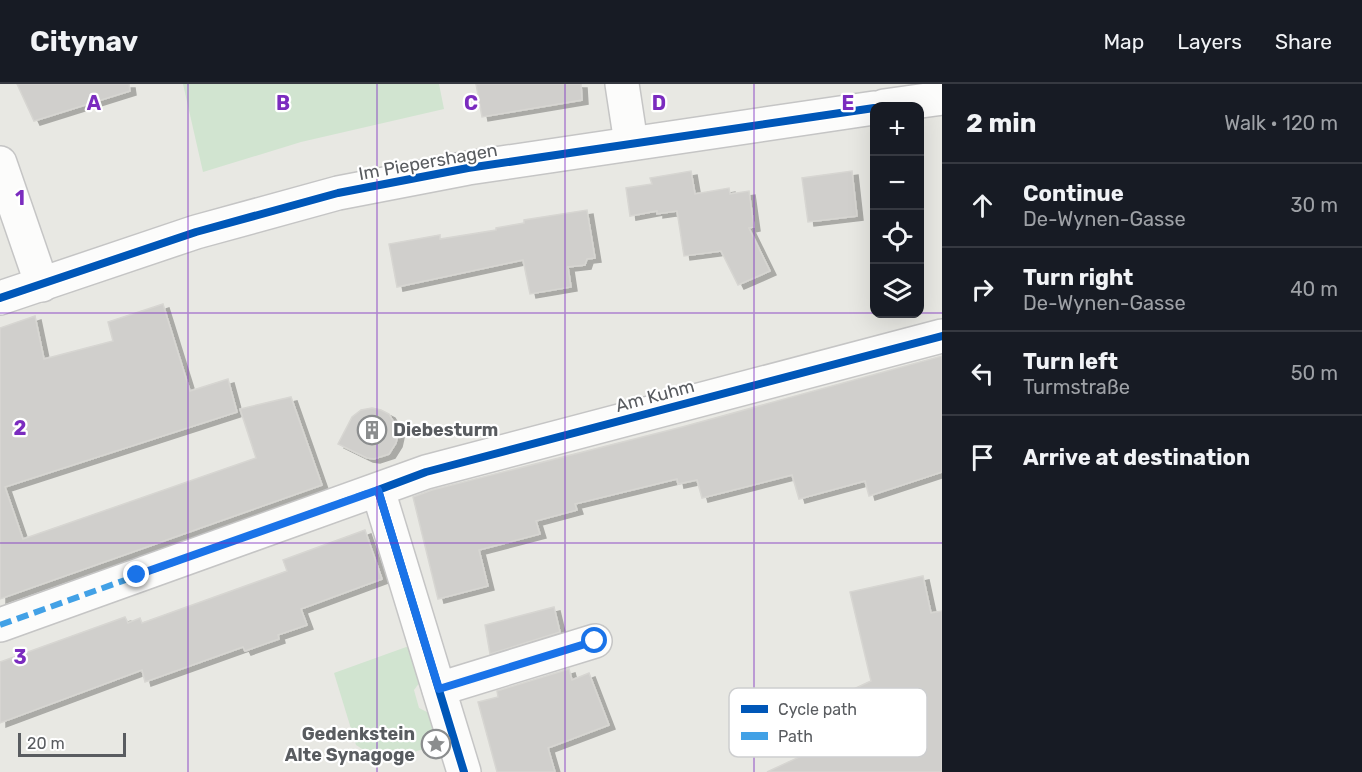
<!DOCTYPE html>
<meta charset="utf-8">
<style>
:root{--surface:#171b24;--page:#242831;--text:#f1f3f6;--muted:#9ea1a6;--line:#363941}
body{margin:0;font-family:Rubik,sans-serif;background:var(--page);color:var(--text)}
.controls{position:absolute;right:18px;top:18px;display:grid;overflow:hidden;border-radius:12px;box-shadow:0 6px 24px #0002}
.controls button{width:54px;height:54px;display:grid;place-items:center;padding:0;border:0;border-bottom:2px solid var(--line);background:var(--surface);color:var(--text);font:30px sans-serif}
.scale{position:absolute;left:18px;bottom:15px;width:108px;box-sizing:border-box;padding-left:6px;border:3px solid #595c60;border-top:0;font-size:16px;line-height:21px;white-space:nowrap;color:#595c60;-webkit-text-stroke:4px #fff;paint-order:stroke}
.stop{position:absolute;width:18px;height:18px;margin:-14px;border:4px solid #1a73e8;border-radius:50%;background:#fff}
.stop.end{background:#1a73e8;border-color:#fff;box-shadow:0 2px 6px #0008}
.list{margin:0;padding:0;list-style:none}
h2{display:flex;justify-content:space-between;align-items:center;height:78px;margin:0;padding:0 24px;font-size:26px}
h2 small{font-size:20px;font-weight:400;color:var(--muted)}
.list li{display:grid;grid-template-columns:39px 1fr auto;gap:18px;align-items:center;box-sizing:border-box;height:84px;padding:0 24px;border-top:2px solid var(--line)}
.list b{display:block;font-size:22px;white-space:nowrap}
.list p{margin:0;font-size:20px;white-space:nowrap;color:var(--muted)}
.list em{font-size:20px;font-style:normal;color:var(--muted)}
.icon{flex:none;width:33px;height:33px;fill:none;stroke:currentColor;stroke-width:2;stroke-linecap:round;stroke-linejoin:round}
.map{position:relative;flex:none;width:942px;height:688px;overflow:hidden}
header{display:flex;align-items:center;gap:36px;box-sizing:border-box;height:84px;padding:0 30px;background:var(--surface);border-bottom:2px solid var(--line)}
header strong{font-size:28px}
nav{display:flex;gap:33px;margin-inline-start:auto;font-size:21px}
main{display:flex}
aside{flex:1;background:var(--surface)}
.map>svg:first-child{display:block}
</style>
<header>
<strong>Citynav</strong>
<nav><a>Map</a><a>Layers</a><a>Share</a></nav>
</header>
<main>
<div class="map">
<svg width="942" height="688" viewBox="0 0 942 688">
<defs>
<filter id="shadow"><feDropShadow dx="6" dy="4" stdDeviation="0" flood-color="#0004"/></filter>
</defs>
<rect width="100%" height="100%" fill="#e8e8e3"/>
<!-- green -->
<g fill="#d1e4d0">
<path d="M183 0H439L444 25 301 58 203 88Z"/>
<path d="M409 562 420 598 414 606 419 624 429 629 435 651 424 665 381 677 356 661 334 589Z"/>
</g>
<!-- building -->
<g fill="#d0cfcc" stroke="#d7d6d2" stroke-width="1.5" filter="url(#shadow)">
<path d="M17 0H129L130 7 34 37Z"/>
<path d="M476 0H581L582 16 482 33Z"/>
<path d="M691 87 695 110 729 104 730 110 749 107 754 143 749 144 770 187 738 201 721 167 684 172 677 127 657 130V127L630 132 626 104 652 100 650 94Z"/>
<path d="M852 87 857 132 808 138 802 94Z"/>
<path d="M587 126 595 174 587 175 585 181 568 183 571 203 530 210 523 176 397 203 389 160 440 151V155L496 146V144L524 139V136Z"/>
<path d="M163 220 190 307 228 295 237 328 5 403 23 455 256 374 240 325 291 313 322 401 0 515V244L35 232 44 275 113 257 108 238Z"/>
<path d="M942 272V388L869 412 865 397 799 415 792 391 702 414 697 396 678 400 677 395 575 420 577 426 536 437 540 450 479 466 488 502 438 515 413 413 432 406 682 343Z"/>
<path d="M372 324 381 326 389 330 396 342 398 350 396 359 389 370 374 375 367 374 338 360 352 333 361 326Z"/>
<path d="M365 446 382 495 301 525 307 541 278 551 279 555 245 567 243 563 145 598 142 586 0 639V578L125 533 128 539 140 534 142 539 287 487 283 476Z"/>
<path d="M923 492 931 529 942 527V688H767L838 655 821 620 871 597 850 508Z"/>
<path d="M554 523 560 548 490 570 485 541Z"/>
<path d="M569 585 572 596 589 589 609 641 548 664 555 688H497L478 618 498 613 497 607Z"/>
</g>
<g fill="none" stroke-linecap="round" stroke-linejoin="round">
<!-- minor casing -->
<g stroke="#c5c5c5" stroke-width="36">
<g id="minor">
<path d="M622 0 631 59"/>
<path d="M884 22 942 14"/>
<path d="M0 79 42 201"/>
<path d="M0 214 196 148 338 109 468 84 874 24"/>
<path d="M378 406 464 688"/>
<path d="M0 541 426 388 942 252"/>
<path d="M439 605 595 557"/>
</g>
</g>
<!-- minor -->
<use href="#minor" stroke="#fcfcfb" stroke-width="33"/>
<!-- quiet -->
<g stroke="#42a1e6" stroke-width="6" stroke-dasharray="12 6" stroke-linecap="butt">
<path d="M0 541 381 404"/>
<path d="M439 605 595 557"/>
</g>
<!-- cycleway casing -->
<g stroke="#fff" stroke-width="11">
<g id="cycleway">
<path d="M0 214 196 148 338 109 468 84 874 24"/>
<path d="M464 688 378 406 426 388 942 252"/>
</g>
</g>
<!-- cycleway -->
<use href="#cycleway" stroke="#0057b8" stroke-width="8"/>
</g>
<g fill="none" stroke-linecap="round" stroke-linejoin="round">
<!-- route -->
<path stroke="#1a73e8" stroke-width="8" d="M137 491 378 406 439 605 595 557"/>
</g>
<!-- grid -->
<path fill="none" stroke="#7b2cbf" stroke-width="1.5" stroke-opacity="0.55" d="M188 0V688M377 0V688M565 0V688M754 0V688M0 229H874M920 229H942M0 459H942"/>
<!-- icons -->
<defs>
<g id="building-ring" transform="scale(1.5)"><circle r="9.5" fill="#fff" stroke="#8b8d8e" stroke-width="1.5"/><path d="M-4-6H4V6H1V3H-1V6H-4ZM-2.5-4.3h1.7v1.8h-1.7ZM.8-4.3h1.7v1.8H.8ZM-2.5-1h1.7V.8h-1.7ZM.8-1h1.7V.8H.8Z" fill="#8b8d8e"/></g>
<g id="sight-ring" transform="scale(1.5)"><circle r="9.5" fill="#fff" stroke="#8b8d8e" stroke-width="1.5"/><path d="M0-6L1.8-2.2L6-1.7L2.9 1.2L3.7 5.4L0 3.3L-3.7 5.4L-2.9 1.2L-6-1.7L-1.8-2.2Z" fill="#8b8d8e"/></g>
</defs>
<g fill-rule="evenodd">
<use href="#building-ring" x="372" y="346"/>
<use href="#sight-ring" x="436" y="660"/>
</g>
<g text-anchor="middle" stroke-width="4.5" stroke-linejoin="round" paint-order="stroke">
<!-- street labels -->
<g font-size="18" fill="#595c60" stroke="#fff">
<text transform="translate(428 78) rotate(-10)" y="6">Im Piepershagen</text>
<text transform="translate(655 312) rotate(-15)" y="6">Am Kuhm</text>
</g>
<!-- poi labels -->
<g font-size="18" font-weight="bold" fill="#595c60" stroke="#fff" text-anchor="start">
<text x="393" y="352">Diebesturm</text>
<text x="415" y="656" text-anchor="end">Gedenkstein<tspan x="415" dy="21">Alte Synagoge</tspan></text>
</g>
</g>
<!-- legend -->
<rect x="729" y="604" width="198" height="69" rx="9" fill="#fff" stroke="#cdcecf" stroke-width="1.5"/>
<rect x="741" y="621" width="27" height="8" fill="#0057b8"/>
<rect x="741" y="648" width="27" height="8" fill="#42a1e6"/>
<g font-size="16" fill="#595c60">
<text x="778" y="631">Cycle path</text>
<text x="778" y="658">Path</text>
</g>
<g font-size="20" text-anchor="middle" font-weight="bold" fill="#7b2cbf" stroke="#fff" stroke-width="4.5" stroke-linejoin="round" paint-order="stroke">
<text x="94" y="26">A</text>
<text x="283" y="26">B</text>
<text x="471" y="26">C</text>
<text x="659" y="26">D</text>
<text x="848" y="26">E</text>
<text x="20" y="121">1</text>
<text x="20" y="351">2</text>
<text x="20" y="580">3</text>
</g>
</svg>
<div class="controls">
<button>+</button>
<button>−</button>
<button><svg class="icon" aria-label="locate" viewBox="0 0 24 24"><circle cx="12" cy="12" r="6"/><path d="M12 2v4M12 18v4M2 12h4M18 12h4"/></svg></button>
<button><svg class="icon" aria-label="layers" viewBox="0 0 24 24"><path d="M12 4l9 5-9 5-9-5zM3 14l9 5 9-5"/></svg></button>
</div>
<div class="scale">20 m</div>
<div class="stop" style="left:595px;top:557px"></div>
<div class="stop end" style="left:137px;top:491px"></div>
</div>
<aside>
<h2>2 min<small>Walk · 120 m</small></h2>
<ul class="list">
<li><svg class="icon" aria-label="ahead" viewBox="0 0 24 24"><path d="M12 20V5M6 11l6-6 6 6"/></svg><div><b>Continue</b><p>De-Wynen-Gasse</p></div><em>30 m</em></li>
<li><svg class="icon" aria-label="right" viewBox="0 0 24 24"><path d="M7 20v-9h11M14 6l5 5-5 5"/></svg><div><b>Turn right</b><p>De-Wynen-Gasse</p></div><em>40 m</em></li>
<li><svg class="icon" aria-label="left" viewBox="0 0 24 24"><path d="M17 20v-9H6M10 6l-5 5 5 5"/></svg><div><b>Turn left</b><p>Turmstraße</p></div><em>50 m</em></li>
<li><svg class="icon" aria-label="arrive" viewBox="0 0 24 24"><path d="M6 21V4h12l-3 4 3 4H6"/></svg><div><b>Arrive at destination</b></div></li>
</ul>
</aside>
</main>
